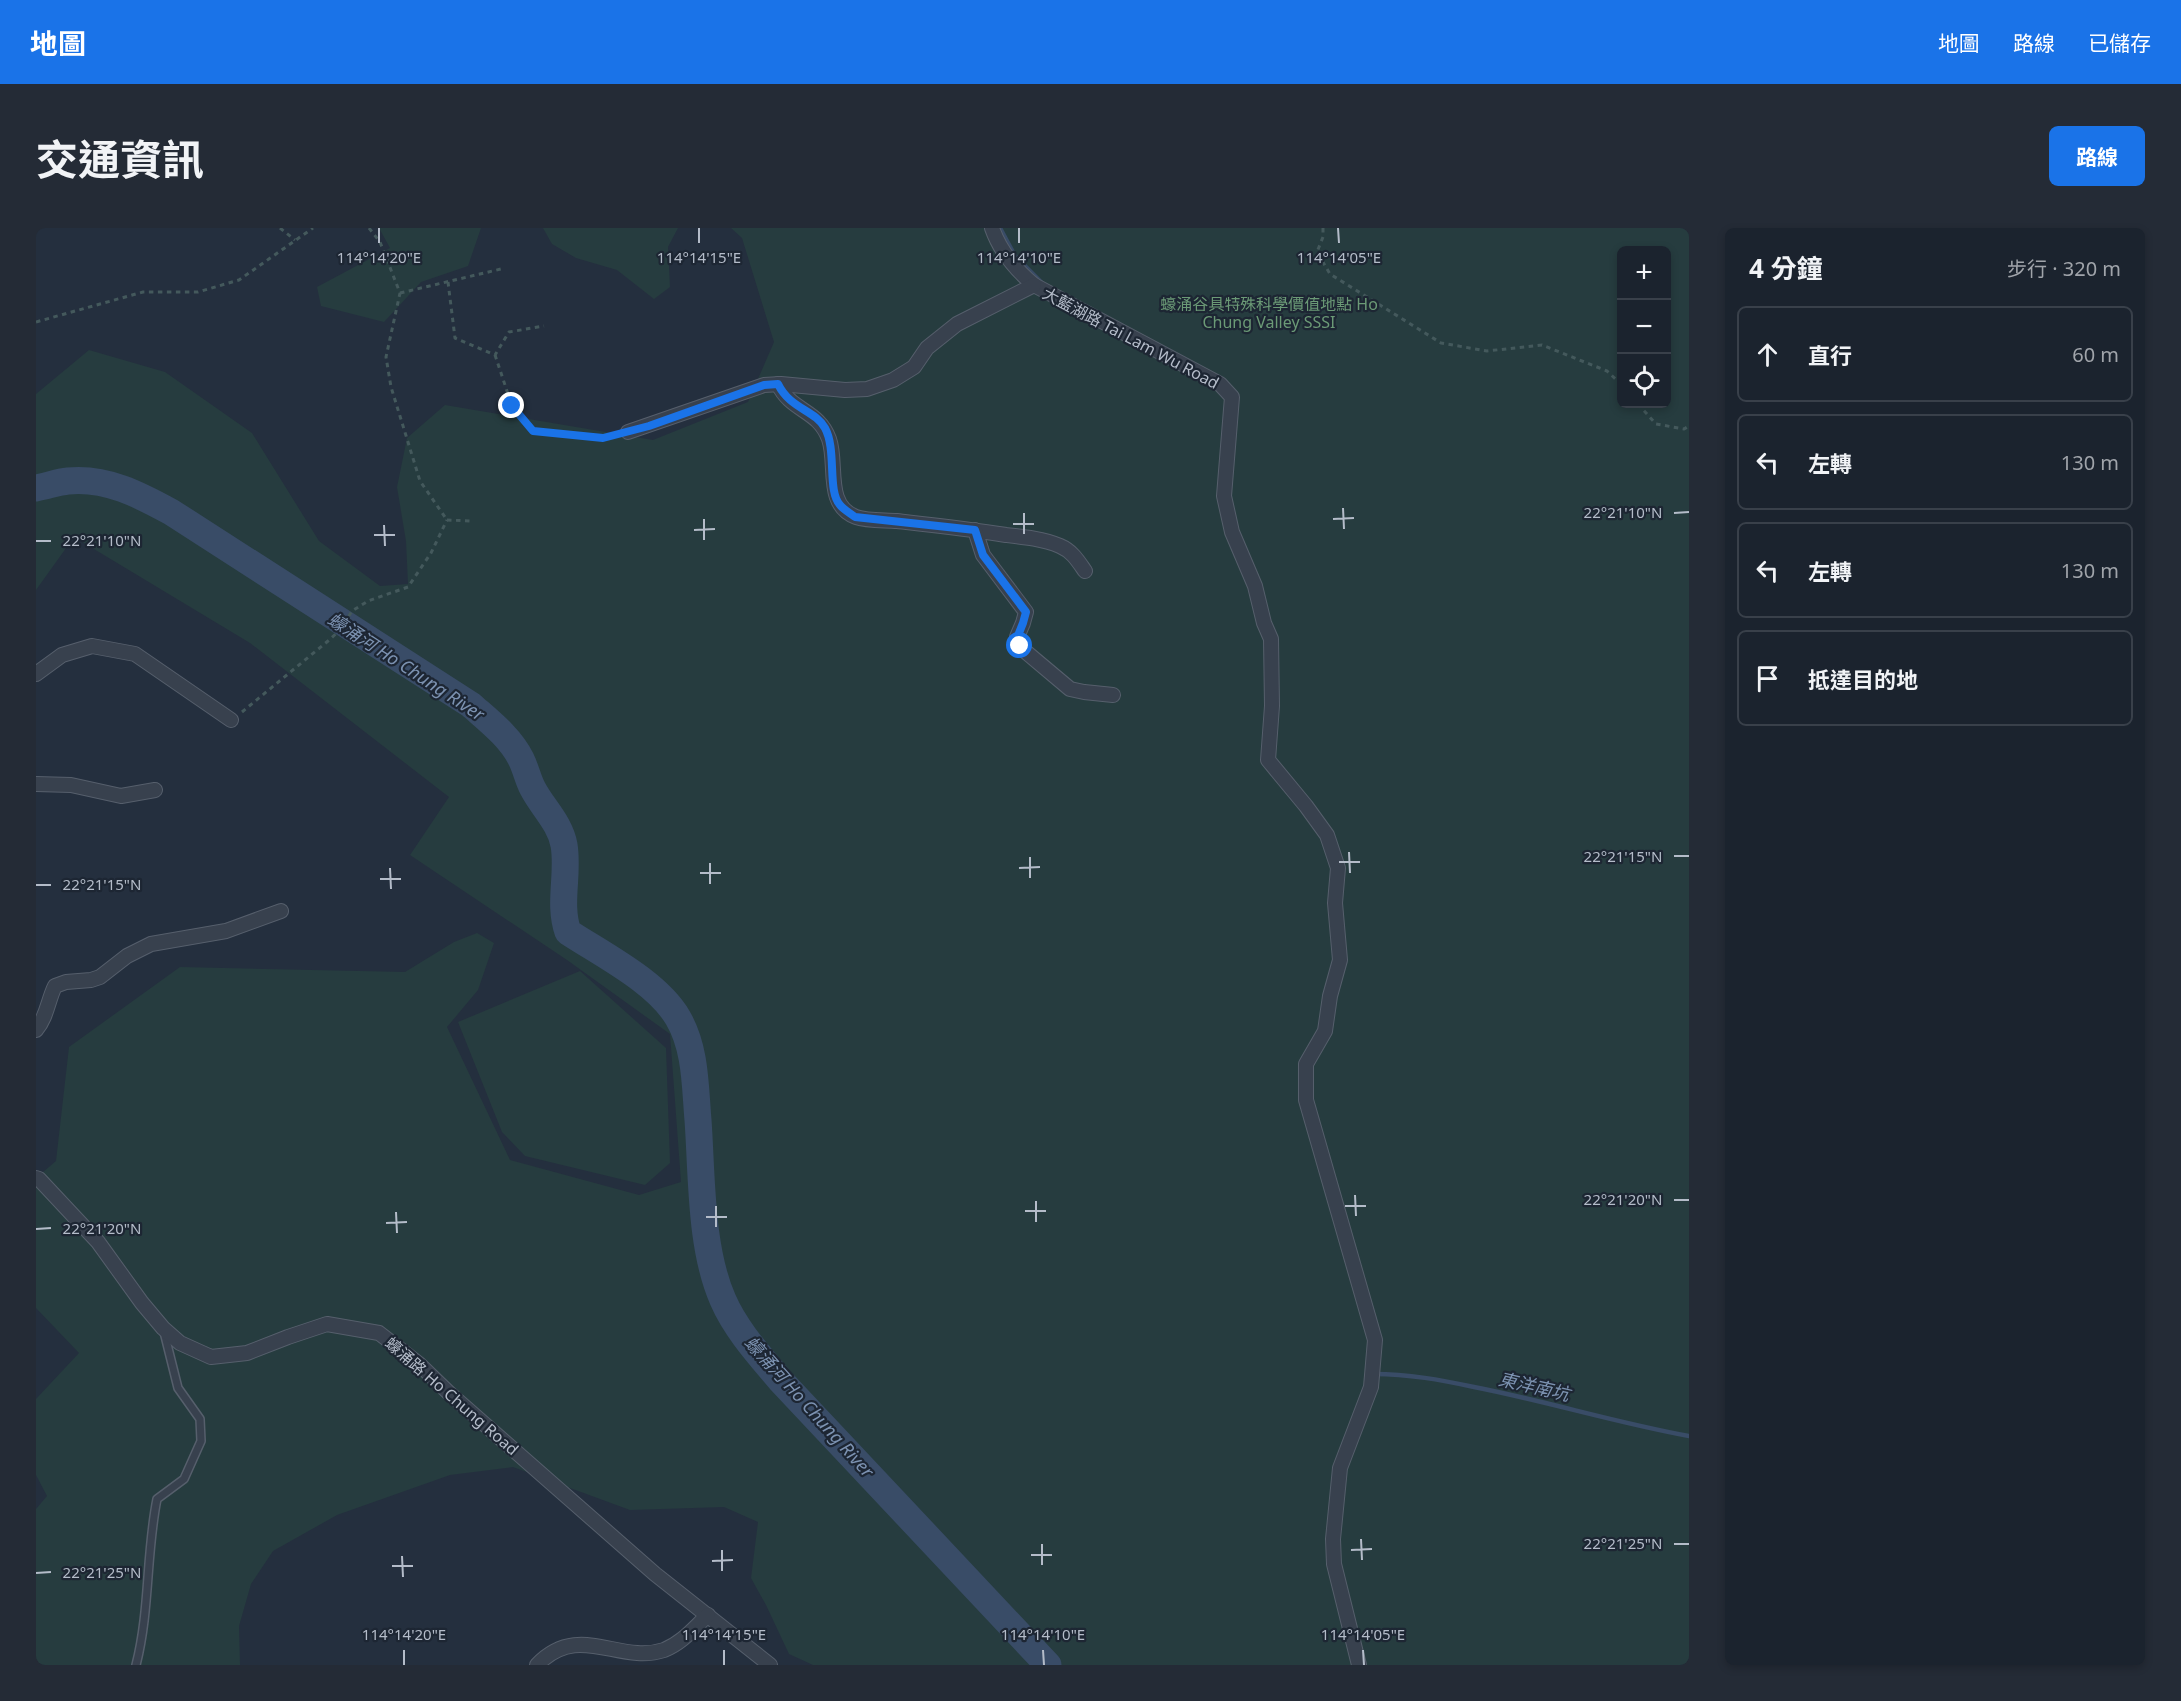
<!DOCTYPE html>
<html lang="zh-TW">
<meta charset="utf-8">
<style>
:root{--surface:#1b232e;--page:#242b36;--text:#f1f3f6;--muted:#a0a4aa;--line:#39404a;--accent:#1a73e8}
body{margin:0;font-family:"Noto Sans","Noto Sans TC",sans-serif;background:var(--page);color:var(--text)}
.controls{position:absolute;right:18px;top:18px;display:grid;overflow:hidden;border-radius:9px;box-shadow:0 3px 9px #0003}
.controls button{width:54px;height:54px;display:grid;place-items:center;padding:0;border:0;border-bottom:2px solid var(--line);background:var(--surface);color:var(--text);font:30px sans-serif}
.stop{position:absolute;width:18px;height:18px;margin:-14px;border:4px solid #1a73e8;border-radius:50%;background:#fff}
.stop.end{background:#1a73e8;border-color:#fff;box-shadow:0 2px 6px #0008}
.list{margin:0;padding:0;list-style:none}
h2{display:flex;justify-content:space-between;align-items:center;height:78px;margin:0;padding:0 24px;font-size:26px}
h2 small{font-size:20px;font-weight:400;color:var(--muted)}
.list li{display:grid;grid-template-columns:39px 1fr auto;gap:18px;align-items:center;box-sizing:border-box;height:96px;margin:0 12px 12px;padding:0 12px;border:2px solid var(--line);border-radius:9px}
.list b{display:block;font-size:22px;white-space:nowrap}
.list em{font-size:20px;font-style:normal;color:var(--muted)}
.icon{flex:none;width:33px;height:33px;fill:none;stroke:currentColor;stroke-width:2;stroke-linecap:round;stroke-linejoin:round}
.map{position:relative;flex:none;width:1653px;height:1437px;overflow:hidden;border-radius:9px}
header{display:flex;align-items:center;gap:36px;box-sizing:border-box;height:84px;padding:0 30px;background:var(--accent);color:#fff}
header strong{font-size:28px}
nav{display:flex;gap:33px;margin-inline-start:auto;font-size:21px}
.intro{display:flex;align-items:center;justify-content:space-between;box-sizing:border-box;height:144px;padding:0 36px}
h1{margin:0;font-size:42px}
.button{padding:15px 27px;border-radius:9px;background:var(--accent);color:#fff;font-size:21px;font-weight:700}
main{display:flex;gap:36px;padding:0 36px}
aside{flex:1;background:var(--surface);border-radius:9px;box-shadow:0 3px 9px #0003}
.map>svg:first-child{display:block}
</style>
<header>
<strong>地圖</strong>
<nav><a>地圖</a><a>路線</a><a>已儲存</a></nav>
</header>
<div class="intro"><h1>交通資訊</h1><a class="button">路線</a></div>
<main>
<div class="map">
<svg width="1653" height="1437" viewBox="0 0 1653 1437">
<rect width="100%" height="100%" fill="#242f3e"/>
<!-- green -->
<g fill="#263c3f" fill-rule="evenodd">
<path d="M343 0H445L432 38 385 54 348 94 285 78 281 59 354 20Z"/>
<path d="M507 0H642L632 19 634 59 618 71 581 42 540 30 516 16Z"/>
<path d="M695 0H1653V1437H777L753 1426 730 1377 715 1350 722 1294 688 1279 594 1282 477 1239 414 1247 301 1287 237 1323 215 1356 203 1398 204 1437H0V1281L11 1268 0 1247V1171L43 1125 0 1080V950L20 933 33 819 144 739 369 744 418 714 441 705 458 715 442 762 411 799 474 932 603 967 645 954 634 806 531 732 374 627 413 569 214 415 38 309 0 362V166L53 122 129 144 216 205 283 313 344 358 372 356 370 313 361 259 371 210 409 177 617 212 712 174 738 114 706 10ZM1586 22H1630V176H1586Z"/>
<path d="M544 743 630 820 634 935 609 957 489 928 466 904 422 794Z"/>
</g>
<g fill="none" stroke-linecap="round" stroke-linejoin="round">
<!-- stream -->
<g stroke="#394c67" stroke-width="4.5">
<path d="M964 0 979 28 1005 54"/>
<path d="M1338 1146C1373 1146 1405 1152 1438 1159 1510 1173 1581 1195 1653 1208"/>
</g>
<!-- river -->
<path stroke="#394c67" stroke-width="27" d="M0 260C11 258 22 254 32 253 70 249 104 267 135 284L435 477C453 493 474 509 485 531 490 541 492 552 497 561 507 580 524 595 528 617 533 646 522 676 532 704 567 727 621 754 642 790 660 821 659 858 662 892 666 948 664 1020 687 1072 700 1102 724 1128 745 1153L1012 1437"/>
<!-- lane casing -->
<g stroke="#565f6c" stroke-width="10">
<path id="lane" d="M100 1437C114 1383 110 1325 121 1271L148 1251 165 1213 164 1191 142 1160 128 1104"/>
</g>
<!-- street casing -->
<g stroke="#565f6c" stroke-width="16">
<g id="street">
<path d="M956 0C964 23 980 42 998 57L1184 156 1196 169 1188 268 1196 304 1219 358 1228 395 1235 411 1236 478 1232 532 1270 578 1291 607 1302 640 1299 675 1304 732 1294 768 1289 803 1270 836V872L1339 1112 1335 1159 1304 1240 1297 1311 1298 1336 1323 1437"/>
<path d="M742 156C755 184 782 181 793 211 802 236 788 277 820 289 831 293 848 292 861 293 897 297 934 301 970 307 988 309 1007 311 1024 318 1036 323 1042 333 1049 343"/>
<path d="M592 204 728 157 745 156 809 162 831 161 857 152 878 139 891 120 921 96 998 57"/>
<path d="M939 302 947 327 990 384 987 395 981 409 984 419 1034 461 1048 464 1077 467"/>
<path d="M0 446 26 427 56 418 99 426 195 492"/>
<path d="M0 556 35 557 85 568 119 562"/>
<path d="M0 802C11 789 12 772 19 758L30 754 55 752 64 749 91 728 115 716 190 703 245 683"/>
<path d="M0 950 3 951 62 1014 106 1075 127 1100 144 1115 175 1129 211 1125 252 1109 291 1096 343 1105 383 1136 413 1165 619 1346 734 1437"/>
<path d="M501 1437C543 1393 583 1437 628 1422 646 1415 658 1400 672 1387"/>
</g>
</g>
<!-- path -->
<g stroke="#44595c" stroke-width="3" stroke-dasharray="4.5 4.5" stroke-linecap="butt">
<path d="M244 0 259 12"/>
<path d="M333 0 344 14 364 65 350 129 355 159 384 253 411 292"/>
<path d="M1287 0V9L1281 24 1294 46 1405 115 1451 123 1506 117 1571 143 1586 157"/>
<path d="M412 54 419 110 459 127 473 104 508 98"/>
<path d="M364 65 465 41"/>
<path d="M0 94 107 64H162L203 52 277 0"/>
<path d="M459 127 476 178 497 203 567 210 579 207"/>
<path d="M1602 176 1620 196 1648 201 1653 198"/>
<path d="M411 292 435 293"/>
<path d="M206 484 292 413 304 402 316 383 332 373 372 359 395 325 411 292"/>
</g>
<!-- lane -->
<use href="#lane" stroke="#38414e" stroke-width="7"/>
<!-- street -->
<use href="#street" stroke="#38414e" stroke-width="14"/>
</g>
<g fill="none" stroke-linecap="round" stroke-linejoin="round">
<!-- route -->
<path stroke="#1a73e8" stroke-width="8" d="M476 178 497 203 567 210 613 198 728 157 742 156C754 181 779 182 789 200 801 222 791 263 804 277 808 282 814 285 819 289L939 302 947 327 990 384 987 395 981 410 984 418"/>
</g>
<!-- ticks -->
<path fill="none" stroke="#b4bcc9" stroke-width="2" d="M343 0V15M663 0V15M983 0V15M1302 0 1303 15M1307 280 1308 301M988 285V306M1638 285 1653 284M668 291V312M1297 291 1318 290M977 296H998M348 297 349 318M658 302 679 301M338 307H359M0 313H15M1313 624 1314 645M1638 628H1653M994 629V650M1303 634H1324M674 635V656M354 640 355 661M983 640 1004 639M664 645H685M344 651H365M0 657H15M1319 967 1320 988M1638 972H1653M1000 973V994M680 978V999M1309 978H1330M989 983H1010M360 984 361 1005M670 989H691M350 995 371 994M0 1001 15 1000M1325 1311 1326 1332M1006 1316V1337M1638 1316H1653M686 1322V1343M1315 1322 1336 1321M995 1327H1016M366 1328 367 1349M676 1333 697 1332M356 1338H377M0 1345 15 1344M368 1422V1437M688 1422V1437M1007 1422 1008 1437M1327 1422 1328 1437"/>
<g text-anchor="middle" stroke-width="4.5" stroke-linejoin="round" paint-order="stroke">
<!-- park labels -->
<g font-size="16" fill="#6b9a76" stroke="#1d2633">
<text x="1233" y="82">蠔涌谷具特殊科學價值地點 Ho<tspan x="1233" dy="18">Chung Valley SSSI</tspan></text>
</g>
<!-- street labels -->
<g font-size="16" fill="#b4bcc9" stroke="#1d2633">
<text transform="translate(1095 110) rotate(28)" y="6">大藍湖路 Tai Lam Wu Road</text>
<text transform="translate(416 1168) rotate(41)" y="6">蠔涌路 Ho Chung Road</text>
</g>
<!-- water labels -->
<g font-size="18" font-style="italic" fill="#7c92b1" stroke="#1d2633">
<text transform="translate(370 439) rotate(33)" y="6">蠔涌河 Ho Chung River</text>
<text transform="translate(1498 1159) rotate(13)" y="6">東洋南坑</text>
<text transform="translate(773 1179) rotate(48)" y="6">蠔涌河 Ho Chung River</text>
</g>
</g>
<g font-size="15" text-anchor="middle" fill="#b4bcc9" stroke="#1d2633" stroke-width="4.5" stroke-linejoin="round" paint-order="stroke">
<text x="343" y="35">114°14'20"E</text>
<text x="663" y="35">114°14'15"E</text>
<text x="983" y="35">114°14'10"E</text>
<text x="1303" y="35">114°14'05"E</text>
<text x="1587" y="290">22°21'10"N</text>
<text x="66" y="318">22°21'10"N</text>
<text x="1587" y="634">22°21'15"N</text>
<text x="66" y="662">22°21'15"N</text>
<text x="1587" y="977">22°21'20"N</text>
<text x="66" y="1006">22°21'20"N</text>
<text x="1587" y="1321">22°21'25"N</text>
<text x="66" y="1350">22°21'25"N</text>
<text x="368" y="1412">114°14'20"E</text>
<text x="688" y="1412">114°14'15"E</text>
<text x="1007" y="1412">114°14'10"E</text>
<text x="1327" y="1412">114°14'05"E</text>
</g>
</svg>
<div class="controls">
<button>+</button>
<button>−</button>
<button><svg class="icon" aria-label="locate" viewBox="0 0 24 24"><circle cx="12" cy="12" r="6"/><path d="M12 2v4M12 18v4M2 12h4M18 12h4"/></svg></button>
</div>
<div class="stop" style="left:984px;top:418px"></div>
<div class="stop end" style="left:476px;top:178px"></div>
</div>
<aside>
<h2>4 分鐘<small>步行 · 320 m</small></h2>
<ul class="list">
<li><svg class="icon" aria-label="ahead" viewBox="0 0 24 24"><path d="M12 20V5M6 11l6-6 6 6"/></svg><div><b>直行</b></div><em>60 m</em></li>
<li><svg class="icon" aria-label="left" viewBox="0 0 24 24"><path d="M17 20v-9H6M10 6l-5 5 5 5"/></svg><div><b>左轉</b></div><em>130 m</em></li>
<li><svg class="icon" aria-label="left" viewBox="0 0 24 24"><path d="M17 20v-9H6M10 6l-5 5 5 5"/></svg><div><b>左轉</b></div><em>130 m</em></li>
<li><svg class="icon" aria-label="arrive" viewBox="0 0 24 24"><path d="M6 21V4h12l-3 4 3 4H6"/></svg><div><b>抵達目的地</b></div></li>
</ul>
</aside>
</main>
